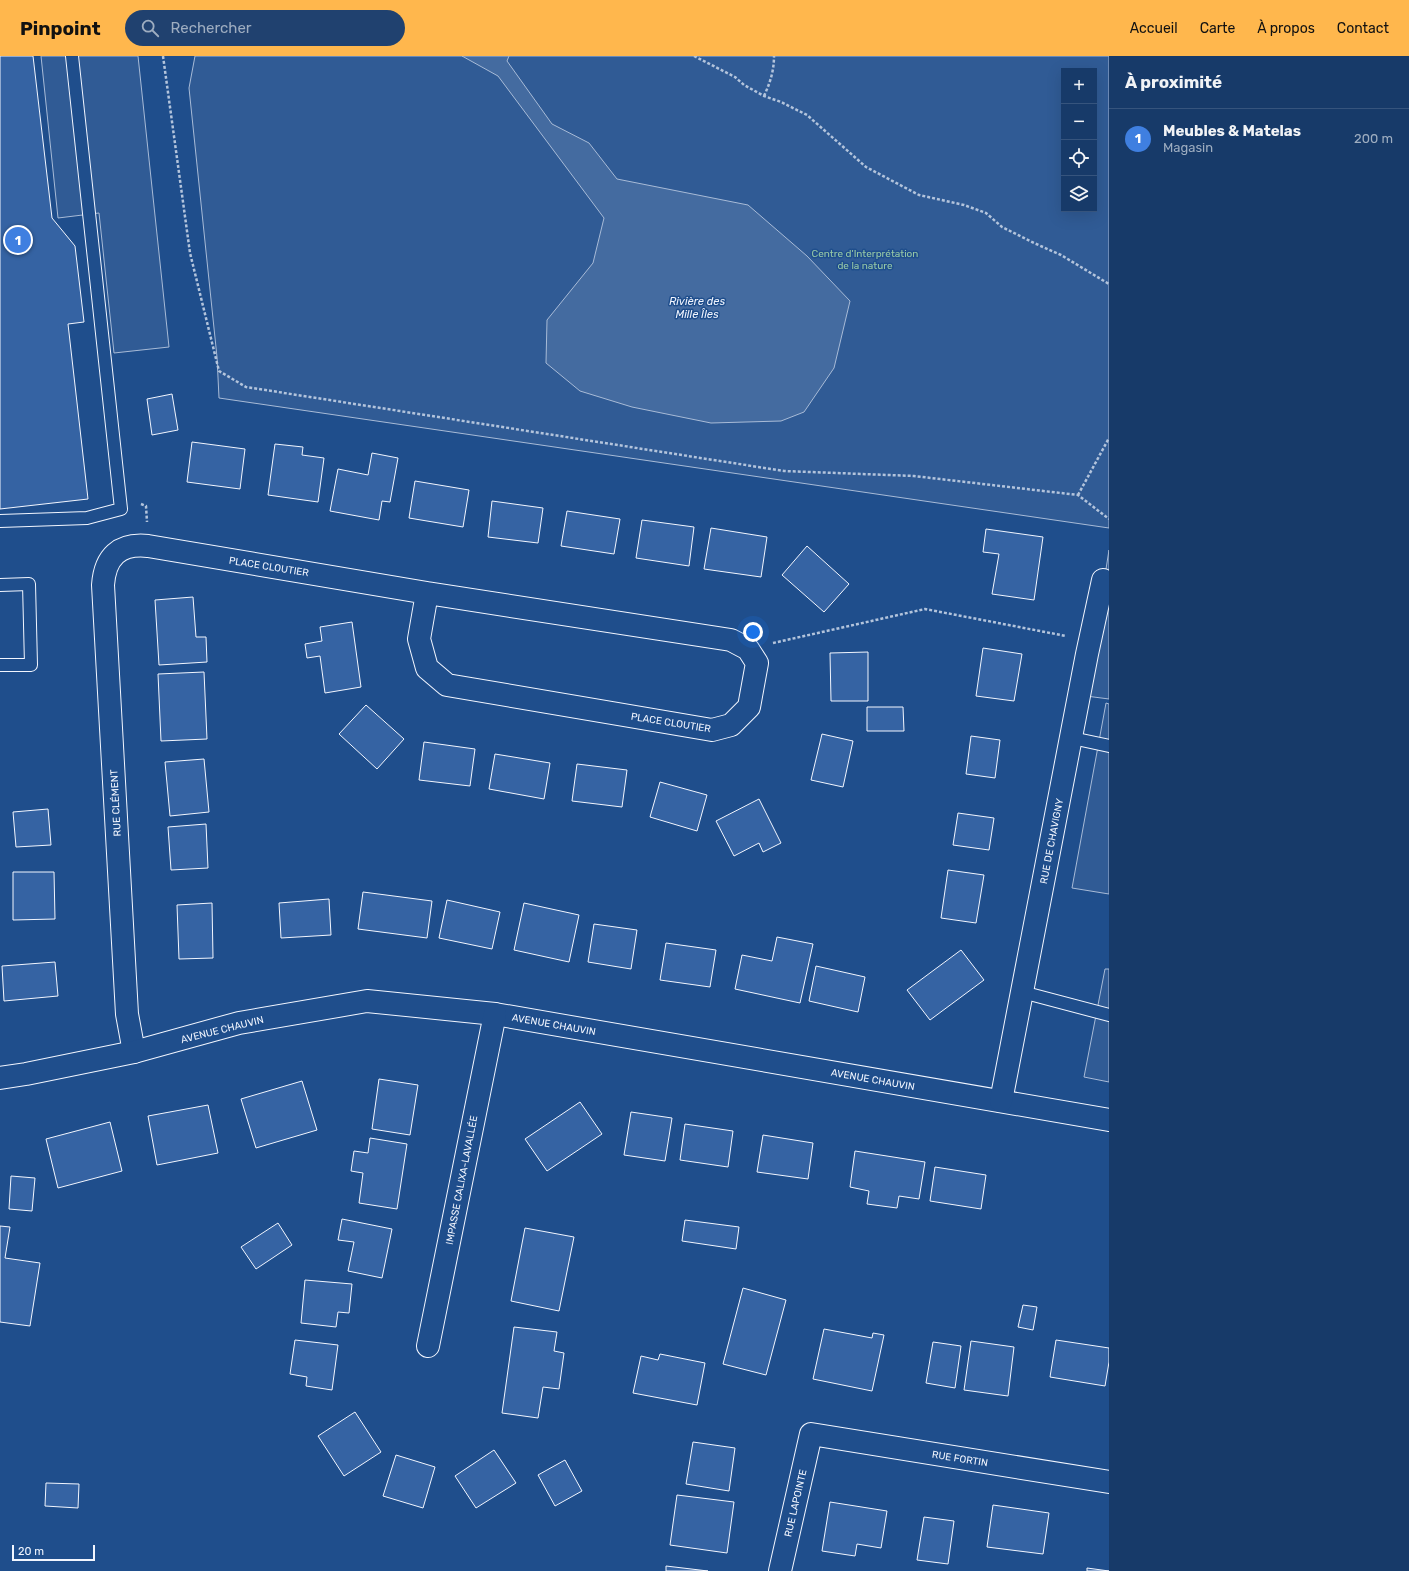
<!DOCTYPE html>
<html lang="fr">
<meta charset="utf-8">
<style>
:root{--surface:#173a69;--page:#20416f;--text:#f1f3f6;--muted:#9eadc0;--line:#36547d;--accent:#ffb74d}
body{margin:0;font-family:Rubik,sans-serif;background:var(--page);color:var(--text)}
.controls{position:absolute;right:12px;top:12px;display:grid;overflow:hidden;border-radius:0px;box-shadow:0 4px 16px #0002}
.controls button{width:36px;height:36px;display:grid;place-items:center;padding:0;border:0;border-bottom:1px solid var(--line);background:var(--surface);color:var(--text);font:20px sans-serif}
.scale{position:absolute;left:12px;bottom:10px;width:83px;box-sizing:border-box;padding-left:4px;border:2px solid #f2f6ff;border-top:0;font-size:11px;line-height:14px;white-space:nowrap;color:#f2f6ff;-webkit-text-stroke:3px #1f4e8c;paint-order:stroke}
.you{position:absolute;left:753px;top:576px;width:14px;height:14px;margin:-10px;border:3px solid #fff;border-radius:50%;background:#1a73e8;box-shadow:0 0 0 6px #1a73e833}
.badge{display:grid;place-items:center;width:26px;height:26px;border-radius:50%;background:var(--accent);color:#fff;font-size:13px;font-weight:700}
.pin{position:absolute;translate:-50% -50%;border:2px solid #fff;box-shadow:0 1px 4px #0006}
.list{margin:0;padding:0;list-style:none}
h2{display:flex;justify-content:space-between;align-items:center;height:52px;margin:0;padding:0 16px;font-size:17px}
h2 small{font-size:13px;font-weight:400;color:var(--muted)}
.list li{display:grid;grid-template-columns:26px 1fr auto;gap:12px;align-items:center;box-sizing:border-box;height:60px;padding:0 16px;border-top:1px solid var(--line)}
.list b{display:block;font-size:15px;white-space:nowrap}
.list p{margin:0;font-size:13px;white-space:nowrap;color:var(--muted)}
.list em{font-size:13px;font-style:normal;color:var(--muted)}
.icon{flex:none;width:22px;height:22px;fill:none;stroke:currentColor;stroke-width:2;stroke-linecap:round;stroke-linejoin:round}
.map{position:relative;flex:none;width:1109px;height:1515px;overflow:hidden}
header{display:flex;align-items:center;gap:24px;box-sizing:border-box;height:56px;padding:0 20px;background:var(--accent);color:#111}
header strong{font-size:19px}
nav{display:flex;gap:22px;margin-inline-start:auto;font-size:14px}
.search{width:280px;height:36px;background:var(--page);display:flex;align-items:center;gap:10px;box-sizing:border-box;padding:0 14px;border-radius:22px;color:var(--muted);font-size:15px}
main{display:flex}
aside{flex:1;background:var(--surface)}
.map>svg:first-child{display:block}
</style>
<header>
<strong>Pinpoint</strong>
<div class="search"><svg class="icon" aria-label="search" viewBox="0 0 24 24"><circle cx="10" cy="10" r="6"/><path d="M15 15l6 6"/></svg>Rechercher</div>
<nav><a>Accueil</a><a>Carte</a><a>À propos</a><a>Contact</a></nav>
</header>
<main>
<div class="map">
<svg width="1109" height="1515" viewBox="0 0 1109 1515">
<rect width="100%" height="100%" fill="#1f4e8c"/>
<!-- built -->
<g fill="#305b95" stroke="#a8bbd7" fill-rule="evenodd">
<path d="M41 0H138L169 291 114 297 99 157 58 162Z"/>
<path d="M195 0H1109V472L219 342 217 301 189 32ZM1064 15H1094V153H1064Z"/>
<path d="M1109 494V643L1086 640Z"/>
<path d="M1106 647 1109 648V838L1072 832Z"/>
<path d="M1105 913H1109V1026L1084 1021Z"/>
</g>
<!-- water -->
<path fill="#446ba0" stroke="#a8bbd7" d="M462 0H509L507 5 552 68 589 87 617 123 748 149 807 200 850 245 834 312 804 356 781 365 711 367 632 351 580 335 546 307 547 264 593 207 604 162 498 20Z"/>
<!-- building -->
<g fill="#3563a3" stroke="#f2f6ff">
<path d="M0 0H33L52 162 75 190 84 266 68 268 88 443 0 453Z"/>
<path d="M172 338 178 374 152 379 147 343Z"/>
<path d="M192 386 245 393 240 433 187 426Z"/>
<path d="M275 388 303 391 302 399 324 402 318 446 268 439Z"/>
<path d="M372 397 398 402 390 446 382 445 379 464 330 455 338 413 368 419Z"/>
<path d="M415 425 469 434 463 471 409 462Z"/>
<path d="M492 445 543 452 538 487 488 481Z"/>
<path d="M567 455 620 463 614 498 561 490Z"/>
<path d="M642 464 694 471 689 510 636 502Z"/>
<path d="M711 472 767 481 761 521 704 513Z"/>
<path d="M986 473 1043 481 1034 544 992 538 999 498 983 496Z"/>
<path d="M807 490 849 528 824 556 782 519Z"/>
<path d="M193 541 196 581H206L207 606 159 609 155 544Z"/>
<path d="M352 566 361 631 325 637 320 600 307 602 305 588 322 585 320 571Z"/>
<path d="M983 592 1022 598 1014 645 976 640Z"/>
<path d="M868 596V645H831L830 597Z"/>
<path d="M204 616 207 683 161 685 158 618Z"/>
<path d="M366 649 404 683 377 713 339 678Z"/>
<path d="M867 651H903L904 675H867Z"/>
<path d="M822 678 853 685 843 731 811 724Z"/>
<path d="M971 680 1000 684 995 722 966 718Z"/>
<path d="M424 686 475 693 470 730 419 724Z"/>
<path d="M495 698 550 707 544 743 489 733Z"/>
<path d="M204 703 209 756 170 760 165 706Z"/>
<path d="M577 708 627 714 622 751 572 745Z"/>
<path d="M660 726 707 739 697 775 650 761Z"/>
<path d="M759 743 781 787 763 796 759 787 734 800 716 765Z"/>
<path d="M48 753 51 789 16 791 13 756Z"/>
<path d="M958 757 994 762 989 794 953 789Z"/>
<path d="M206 768 208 812 171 814 168 771Z"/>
<path d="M948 814 984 819 976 867 941 862Z"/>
<path d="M13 816H54L55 863 13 864Z"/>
<path d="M363 836 432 845 427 882 358 873Z"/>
<path d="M329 843 331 879 281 882 279 847Z"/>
<path d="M447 844 500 856 492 893 439 882Z"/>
<path d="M212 847 213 902 179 903 177 849Z"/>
<path d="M524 847 579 859 569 906 514 894Z"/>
<path d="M594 868 637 874 631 913 588 906Z"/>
<path d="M777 881 813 888 800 947 735 933 742 899 772 905Z"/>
<path d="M666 887 716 894 710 931 660 924Z"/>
<path d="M961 894 984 924 930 964 907 934Z"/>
<path d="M55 906 58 940 4 945 2 910Z"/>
<path d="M816 910 865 921 858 956 809 945Z"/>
<path d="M379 1023 418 1029 410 1079 372 1073Z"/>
<path d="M302 1025 317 1074 256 1092 241 1043Z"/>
<path d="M580 1046 602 1078 547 1115 525 1083Z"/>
<path d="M208 1049 218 1097 157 1109 148 1060Z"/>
<path d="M631 1056 672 1062 665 1105 624 1099Z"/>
<path d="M110 1066 122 1115 58 1132 46 1083Z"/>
<path d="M685 1068 733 1075 728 1111 680 1104Z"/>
<path d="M763 1079 813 1087 808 1123 757 1116Z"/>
<path d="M370 1082 407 1088 397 1153 359 1147 363 1117 351 1115 354 1095 368 1097Z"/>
<path d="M855 1095 925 1106 919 1143 899 1140 897 1152 867 1148 869 1135 850 1131Z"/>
<path d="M935 1111 986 1119 981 1153 930 1145Z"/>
<path d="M11 1120 35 1122 32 1155 9 1153Z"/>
<path d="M342 1163 392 1173 382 1222 348 1215 354 1186 338 1184Z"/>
<path d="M685 1164 739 1171 736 1193 682 1185Z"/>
<path d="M278 1167 292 1189 256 1213 241 1191Z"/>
<path d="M0 1170 10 1171 5 1202 40 1207 30 1270 0 1266Z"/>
<path d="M525 1172 574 1181 559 1255 511 1245Z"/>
<path d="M305 1224 352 1228 349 1257 338 1256 336 1271 301 1267Z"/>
<path d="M743 1232 786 1244 766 1319 723 1308Z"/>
<path d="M1023 1249 1037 1251 1033 1274 1018 1271Z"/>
<path d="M514 1271 557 1276 554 1295 564 1297 559 1333 543 1331 538 1362 502 1357Z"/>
<path d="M824 1273 872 1282 873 1277 884 1279 872 1335 813 1323Z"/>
<path d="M295 1284 338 1289 332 1334 306 1330 307 1321 290 1318Z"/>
<path d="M1056 1284 1109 1292V1306L1105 1330 1050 1321Z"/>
<path d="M971 1285 1014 1291 1008 1340 964 1334Z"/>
<path d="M933 1286 961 1290 955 1332 926 1327Z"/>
<path d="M660 1298 705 1307 697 1349 633 1337 641 1300 658 1304Z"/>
<path d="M355 1356 381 1396 344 1420 318 1380Z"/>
<path d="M693 1386 735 1392 729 1435 686 1428Z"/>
<path d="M494 1394 516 1427 476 1452 455 1420Z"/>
<path d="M396 1399 435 1411 423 1452 383 1440Z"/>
<path d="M565 1404 582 1435 555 1450 538 1419Z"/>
<path d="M46 1427 79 1428 78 1452 45 1450Z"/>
<path d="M677 1439 734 1446 727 1497 670 1489Z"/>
<path d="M830 1446 887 1455 881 1492 857 1488 855 1500 822 1495Z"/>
<path d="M993 1449 1049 1457 1043 1498 987 1491Z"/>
<path d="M924 1461 954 1465 948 1508 917 1504Z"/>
<path d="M666 1510 708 1515H666Z"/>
<path d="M1087 1512 1109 1515H1087Z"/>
</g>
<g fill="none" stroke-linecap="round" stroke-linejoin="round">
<!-- service casing -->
<g stroke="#f2f6ff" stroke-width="14">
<g id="service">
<path d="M0 465 87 462 121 453 72 0"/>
<path d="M0 529 29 528 31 609H0"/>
<path d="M1072 682 1109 690"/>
<path d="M1022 936 1109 959"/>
</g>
</g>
<!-- minor casing -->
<g stroke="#f2f6ff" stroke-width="24">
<g id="minor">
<path d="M134 996 127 958 103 529C105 501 119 487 148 490L427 537 731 584 748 593 757 607 749 651 731 669 712 674 447 629 427 612 419 583 427 537"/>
<path d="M0 1022 26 1018 134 996 239 967 367 945 495 958 1109 1064"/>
<path d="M1001 1045 1087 598 1103 524"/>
<path d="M428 1290 495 958"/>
<path d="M780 1515 811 1378 1109 1426"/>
</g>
</g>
<!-- path -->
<g stroke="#b3c4dc" stroke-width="2.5" stroke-dasharray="3 2" stroke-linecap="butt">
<path d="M163 0 190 197 219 315 246 331 784 415 914 420 1078 439 1109 463"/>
<path d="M694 0 735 21 744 29 764 40 781 46 807 59 866 111 919 139 964 149 986 157 1002 171 1034 187 1061 199 1109 228"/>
<path d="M764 40C770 27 774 15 774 0"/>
<path d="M1078 439 1109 382"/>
<path d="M141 448 146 450 147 466"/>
<path d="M773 587 925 553 1066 580"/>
</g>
<!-- service -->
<use href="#service" stroke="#1f4e8c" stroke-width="12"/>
<!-- minor -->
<use href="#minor" stroke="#1f4e8c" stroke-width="22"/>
</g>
<g text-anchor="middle" stroke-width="3" stroke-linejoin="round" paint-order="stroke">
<!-- park labels -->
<g font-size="10" fill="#97c8a6" stroke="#1f4e8c">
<text x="865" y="201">Centre d'Interprétation<tspan x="865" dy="12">de la nature</tspan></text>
</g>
<!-- street labels -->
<g font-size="10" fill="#f2f6ff" stroke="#1f4e8c">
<text transform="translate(269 510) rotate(9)" y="4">PLACE CLOUTIER</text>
<text transform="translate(671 666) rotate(9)" y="4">PLACE CLOUTIER</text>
<text transform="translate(115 747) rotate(-93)" y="4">RUE CLÉMENT</text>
<text transform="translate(1051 785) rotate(-79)" y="4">RUE DE CHAVIGNY</text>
<text transform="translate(554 968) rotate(10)" y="4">AVENUE CHAUVIN</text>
<text transform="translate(222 973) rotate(-14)" y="4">AVENUE CHAUVIN</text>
<text transform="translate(873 1023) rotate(10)" y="4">AVENUE CHAUVIN</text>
<text transform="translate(461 1124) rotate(-79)" y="4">IMPASSE CALIXA-LAVALLÉE</text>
<text transform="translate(960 1402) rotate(9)" y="4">RUE FORTIN</text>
<text transform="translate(795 1447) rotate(-77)" y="4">RUE LAPOINTE</text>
</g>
<!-- water labels -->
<g font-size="11" font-style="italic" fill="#f2f6ff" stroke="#1f4e8c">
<text x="697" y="249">Rivière des<tspan x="697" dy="13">Mille Îles</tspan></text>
</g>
</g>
</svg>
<div class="controls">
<button>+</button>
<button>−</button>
<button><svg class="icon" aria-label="locate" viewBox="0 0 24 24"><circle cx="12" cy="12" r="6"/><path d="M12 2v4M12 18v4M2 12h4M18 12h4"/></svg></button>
<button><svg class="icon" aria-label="layers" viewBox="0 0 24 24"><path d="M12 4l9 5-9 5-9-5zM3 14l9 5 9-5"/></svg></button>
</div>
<div class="scale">20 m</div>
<div class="you"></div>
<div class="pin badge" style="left:18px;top:184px;background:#3f7fe0">1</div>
</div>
<aside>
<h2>À proximité<small></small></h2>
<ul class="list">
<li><span class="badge" style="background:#3f7fe0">1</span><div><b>Meubles &amp; Matelas</b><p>Magasin</p></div><em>200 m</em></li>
</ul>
</aside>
</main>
